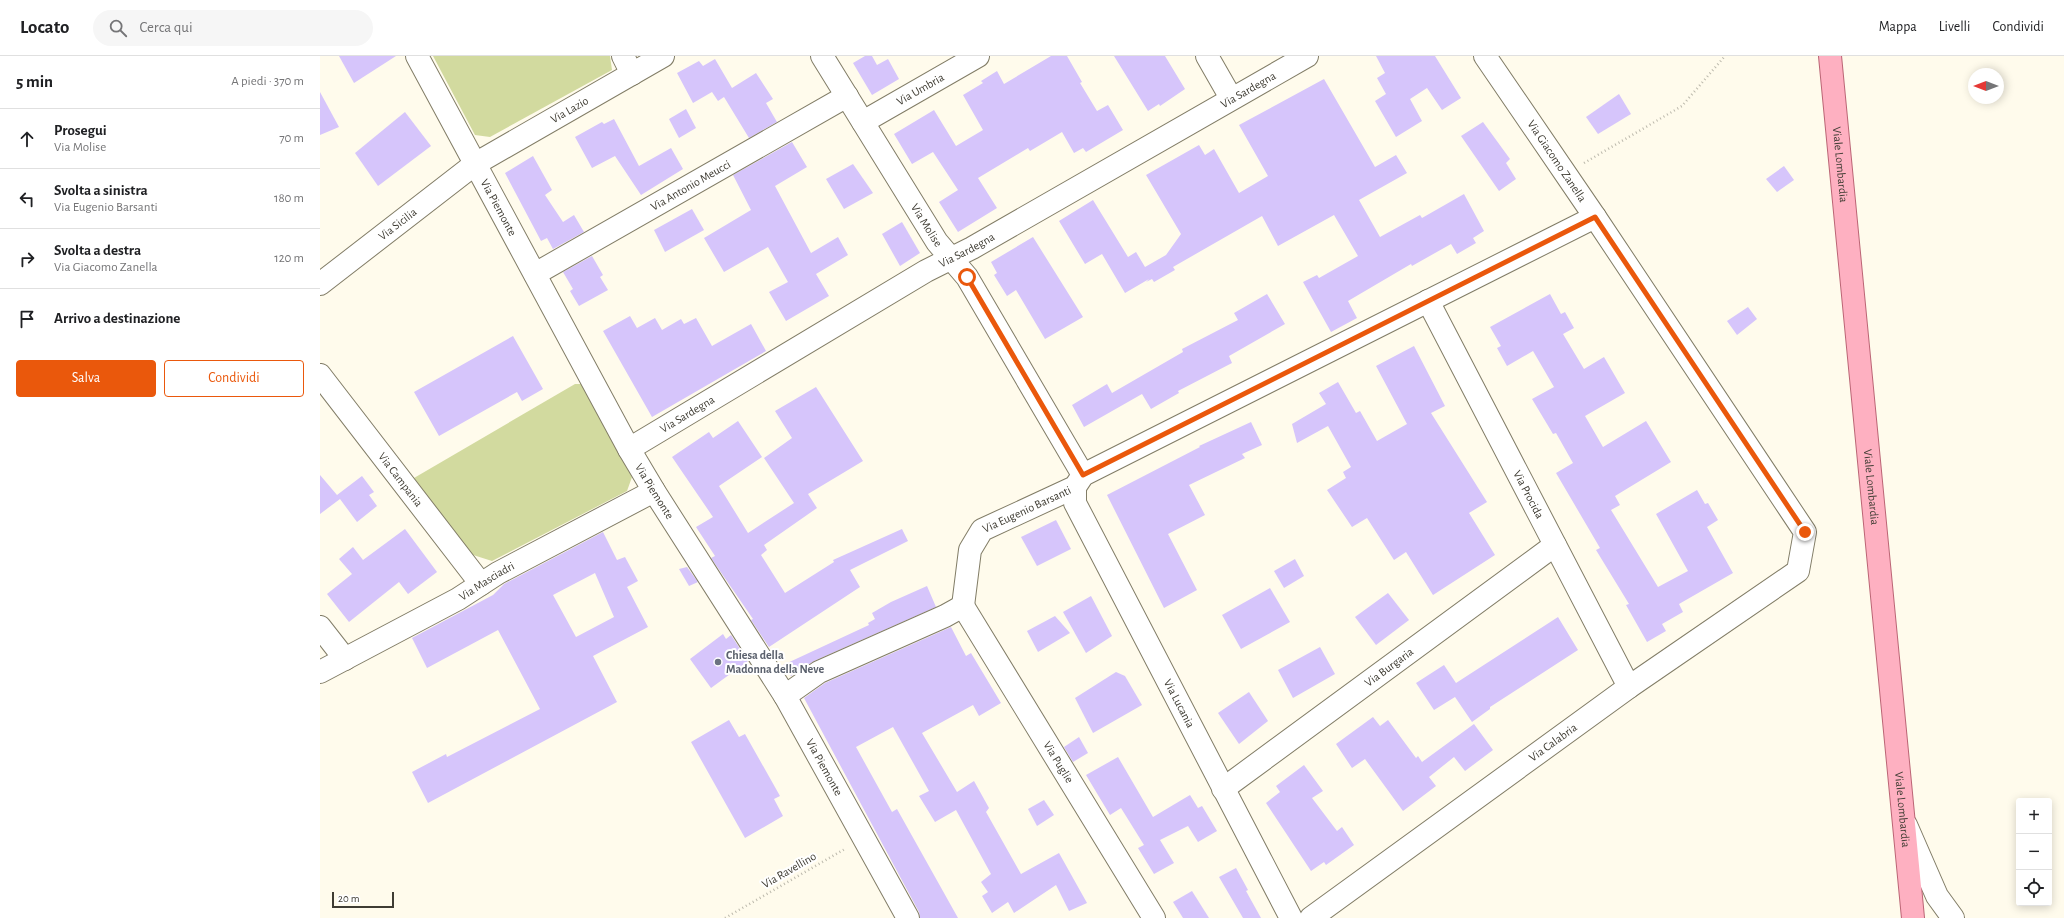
<!DOCTYPE html>
<html lang="it">
<meta charset="utf-8">
<style>
:root{--surface:#fff;--page:#f6f6f6;--text:#202124;--muted:#757577;--line:#e0e0e0;--accent:#ea580c}
body{margin:0;font-family:"Alegreya Sans",sans-serif;background:var(--page);color:var(--text)}
.controls{position:absolute;right:12px;bottom:12px;display:grid;overflow:hidden;border-radius:4px;box-shadow:0 2px 10px #0003}
.controls button{width:36px;height:36px;display:grid;place-items:center;padding:0;border:0;border-bottom:1px solid var(--line);background:var(--surface);color:var(--text);font:20px sans-serif}
.compass{position:absolute;left:1648px;top:12px;width:36px;height:36px;border-radius:50%;background:var(--surface);box-shadow:0 2px 10px #0003;rotate:270deg}
.scale{position:absolute;left:12px;bottom:10px;width:62px;box-sizing:border-box;padding-left:4px;border:2px solid #3f3c33;border-top:0;font-size:11px;line-height:14px;white-space:nowrap;color:#3f3c33;-webkit-text-stroke:3px #fff;paint-order:stroke}
.stop{position:absolute;width:12px;height:12px;margin:-9px;border:3px solid #ea580c;border-radius:50%;background:#fff}
.stop.end{background:#ea580c;border-color:#fff;box-shadow:0 1px 4px #0008}
.list{margin:0;padding:0;list-style:none}
h2{display:flex;justify-content:space-between;align-items:center;height:52px;margin:0;padding:0 16px;font-size:17px}
h2 small{font-size:13px;font-weight:400;color:var(--muted)}
.list li{display:grid;grid-template-columns:26px 1fr auto;gap:12px;align-items:center;box-sizing:border-box;height:60px;padding:0 16px;border-top:1px solid var(--line)}
.list b{display:block;font-size:15px;white-space:nowrap}
.list p{margin:0;font-size:13px;white-space:nowrap;color:var(--muted)}
.list em{font-size:13px;font-style:normal;color:var(--muted)}
.actions{display:flex;gap:8px;padding:12px 16px}
.actions a{flex:1;padding:9px 0;border:1px solid var(--accent);border-radius:4px;text-align:center;font-size:14px;color:var(--accent)}
.actions .main{background:var(--accent);color:#fff}
.icon{flex:none;width:22px;height:22px;fill:none;stroke:currentColor;stroke-width:2;stroke-linecap:round;stroke-linejoin:round}
.map{position:relative;flex:none;width:1744px;height:862px;overflow:hidden}
header{display:flex;align-items:center;gap:24px;box-sizing:border-box;height:56px;padding:0 20px;background:var(--surface);border-bottom:1px solid var(--line)}
header strong{font-size:19px}
nav{display:flex;gap:22px;margin-inline-start:auto;font-size:14px}
.search{width:280px;height:36px;background:var(--page);display:flex;align-items:center;gap:10px;box-sizing:border-box;padding:0 14px;border-radius:22px;color:var(--muted);font-size:15px}
main{display:flex}
aside{flex:1;background:var(--surface)}
.map>svg:first-child{display:block}
</style>
<header>
<strong>Locato</strong>
<div class="search"><svg class="icon" aria-label="search" viewBox="0 0 24 24"><circle cx="10" cy="10" r="6"/><path d="M15 15l6 6"/></svg>Cerca qui</div>
<nav><a>Mappa</a><a>Livelli</a><a>Condividi</a></nav>
</header>
<main>
<aside>
<h2>5 min<small>A piedi · 370 m</small></h2>
<ul class="list">
<li><svg class="icon" aria-label="ahead" viewBox="0 0 24 24"><path d="M12 20V5M6 11l6-6 6 6"/></svg><div><b>Prosegui</b><p>Via Molise</p></div><em>70 m</em></li>
<li><svg class="icon" aria-label="left" viewBox="0 0 24 24"><path d="M17 20v-9H6M10 6l-5 5 5 5"/></svg><div><b>Svolta a sinistra</b><p>Via Eugenio Barsanti</p></div><em>180 m</em></li>
<li><svg class="icon" aria-label="right" viewBox="0 0 24 24"><path d="M7 20v-9h11M14 6l5 5-5 5"/></svg><div><b>Svolta a destra</b><p>Via Giacomo Zanella</p></div><em>120 m</em></li>
<li><svg class="icon" aria-label="arrive" viewBox="0 0 24 24"><path d="M6 21V4h12l-3 4 3 4H6"/></svg><div><b>Arrivo a destinazione</b></div></li>
</ul>
<div class="actions"><a class="main">Salva</a><a>Condividi</a></div>
</aside>
<div class="map">
<svg width="1744" height="862" viewBox="0 0 1744 862">
<rect width="100%" height="100%" fill="#fffbec"/>
<!-- green -->
<g fill="#d2da9f">
<path d="M113 0H290L292 14 170 81 155 79Z"/>
<path d="M255 328H261L312 421 307 435 172 505 150 498 94 422Z"/>
</g>
<!-- building -->
<g fill="#d6c5fb" fill-rule="evenodd">
<path d="M19 0H76L34 27Z"/>
<path d="M545 0H552L557 9 568 3 579 23 552 39 533 7Z"/>
<path d="M731 0H747L762 26 760 27 777 55 788 49 803 74 766 96 763 92 754 97 742 76 710 95 708 92 658 122 677 152 638 176 619 146 638 134 613 96 592 108 574 78 614 54 636 90 663 74 643 39 663 27 661 25 677 15 684 28Z"/>
<path d="M794 0H845L865 33 840 50 839 48 828 55Z"/>
<path d="M1056 0H1115L1141 42 1122 54 1107 32 1090 43 1102 65 1076 81 1055 45 1066 38 1057 22 1065 17Z"/>
<path d="M395 3 412 32 436 17 453 43 446 47 457 66 429 82 404 41 398 45 392 36 373 47 357 17 379 5 383 10Z"/>
<path d="M1004 23 1055 111 1076 99 1087 117 1039 144 1060 181 1100 159 1102 162 1144 138 1164 175 1153 182 1156 187 1137 198 1131 188 1092 210 1091 208 1028 245 1037 262 1011 276 983 226 997 219 999 222 1038 200 1014 159 958 190 942 160 853 211 855 214 834 226 832 223 826 226 829 223 805 237 782 198 765 208 739 165 773 144 808 201 816 196 825 211 846 199 861 178 826 119 879 89 885 99 894 93 919 137 948 120 919 69Z"/>
<path d="M0 36 19 71 0 79Z"/>
<path d="M1299 38 1311 58 1278 78 1266 61Z"/>
<path d="M366 53 376 72 359 82 349 63Z"/>
<path d="M85 56 111 90 58 130 35 97Z"/>
<path d="M294 63 319 110 351 92 363 113 321 139 295 100 272 112 255 81 282 66 284 68Z"/>
<path d="M1163 66 1190 103 1186 107 1196 123 1179 135 1141 80Z"/>
<path d="M472 86 487 111 455 130 491 197 518 181 528 199 496 218 509 240 466 265 449 236 468 226 448 191 404 216 384 182 431 154 413 119Z"/>
<path d="M213 100 232 134 225 139 243 166 254 159 264 176 233 193 227 182 221 185 185 117Z"/>
<path d="M533 108 553 137 524 153 506 123Z"/>
<path d="M1464 110 1474 124 1457 136 1446 123Z"/>
<path d="M372 153 384 174 345 196 334 174Z"/>
<path d="M582 166 600 197 580 210 562 178Z"/>
<path d="M713 181 763 261 725 283 696 234 687 240 674 219 677 217 671 206Z"/>
<path d="M272 200 283 219 280 221 288 234 259 250 250 235 253 233 243 216Z"/>
<path d="M947 238 965 268 909 300 912 307 858 335 859 337 831 353 822 338 764 371 752 349 787 328 792 337 863 296 862 293 918 264 914 257Z"/>
<path d="M1230 238 1241 258 1245 256 1254 272 1243 278 1264 313 1284 301 1305 337 1265 360 1283 391 1326 365 1351 406 1295 440 1300 449 1291 454 1338 531 1368 515 1336 458 1377 434 1385 448 1388 447 1398 464 1387 471 1413 517 1359 548 1363 556 1342 568 1346 575 1327 586 1306 549 1309 548 1276 494 1280 492 1236 417 1253 407 1236 377 1233 378 1212 343 1234 331 1213 295 1187 310 1177 292 1181 290 1170 271Z"/>
<path d="M1428 251 1437 263 1417 279 1407 265Z"/>
<path d="M310 260 317 272 335 262 342 274 361 263 364 268 376 262 392 290 431 268 446 295 332 361 283 275Z"/>
<path d="M193 280 223 333 202 345 197 336 119 380 94 336Z"/>
<path d="M1094 290 1125 350 1111 357 1167 446 1149 457 1175 499 1113 539 1086 496 1074 504 1047 462 1032 471 1007 434 1026 422 1023 416 1031 411 1008 370 977 387 972 368 1006 348 999 337 1018 326 1036 357 1040 355 1057 385 1087 368 1056 310Z"/>
<path d="M496 331 543 405 488 438 497 452 444 489 447 494 441 499 465 537 514 506 513 504 582 473 588 485 530 514 540 531 449 591 431 564 433 563 391 502 395 500 376 471 393 461 352 401 389 376 393 382 418 365 442 401 399 430 428 477 474 447 444 402 472 382 455 355Z"/>
<path d="M931 366 942 389 922 398 925 402 869 429 885 459 848 478 877 534 844 552 787 439 880 391 879 390Z"/>
<path d="M0 419 17 439 42 420 54 436 49 439 57 450 37 466 20 443 0 458Z"/>
<path d="M736 464 751 493 717 510 701 481Z"/>
<path d="M85 473 117 516 88 538 79 526 29 566 7 538 32 518 19 503 33 491 43 504Z"/>
<path d="M283 476 297 504 305 501 318 525 307 531 328 571 273 600 297 646 108 747 92 716 126 698 127 701 220 653 178 574 107 612 92 582 173 539 184 528ZM275 517 294 561 256 581 233 539Z"/>
<path d="M975 503 984 520 964 532 954 515Z"/>
<path d="M367 511 378 526 369 530 359 513Z"/>
<path d="M607 530 616 551 494 605 471 620 463 609 549 569 548 567 555 563 552 557 571 546Z"/>
<path d="M950 532 970 566 921 593 902 559Z"/>
<path d="M1068 537 1089 564 1056 589 1035 561Z"/>
<path d="M771 540 792 580 766 597 743 556Z"/>
<path d="M735 560 750 577 718 596 707 575Z"/>
<path d="M1238 561 1258 594 1170 651V653L1152 666 1135 641 1114 654 1096 627 1124 609 1136 627Z"/>
<path d="M631 571 646 600 651 597 681 647 659 660 653 649 602 677 637 736 654 725 669 752 666 756 701 818 739 797 767 847 749 855 736 829 694 857 688 846 672 857 662 840 668 836 661 826 671 818 636 754 615 766 599 740 609 735 573 671 536 691 572 756 577 753 638 862H600L599 856 484 642 505 627Z"/>
<path d="M403 578 406 583 411 579 428 605 391 632 370 603Z"/>
<path d="M1000 591 1015 618 973 642 958 614Z"/>
<path d="M796 616 805 620 822 649 773 677 755 642Z"/>
<path d="M929 636 948 665 919 688 898 657Z"/>
<path d="M1053 661 1060 670 1068 664 1096 702 1098 700 1102 706 1154 668 1173 694 1145 715 1134 701 1109 721 1116 730 1083 755 1045 703 1032 712 1016 688Z"/>
<path d="M409 664 419 681 425 678 460 740 454 743 463 760 425 782 371 686Z"/>
<path d="M759 681 768 697 753 706 744 691Z"/>
<path d="M798 701 833 761 870 739 878 752 882 750 897 775 878 786 868 770 840 784 854 807 834 818 818 792 824 789 801 752 790 759 766 719Z"/>
<path d="M984 709 1003 735 992 742 1017 775 1022 771 1034 789 1006 809 1004 806 991 815 946 747 960 736 956 730Z"/>
<path d="M724 744 734 759 717 770 708 753Z"/>
<path d="M916 812 928 834 926 835 941 862H923L899 821Z"/>
<path d="M872 835 889 862H863L853 846Z"/>
</g>
<g fill="none" stroke-linecap="round" stroke-linejoin="round">
<!-- minor casing -->
<g stroke="#827d67" stroke-width="24">
<g id="minor">
<path id="s1" d="M97 0 309 393 334 435 465 640 588 862"/>
<path d="M303 0 312 18"/>
<path id="s2" d="M502 0 617 186 647 221 763 419"/>
<path d="M887 0 911 42"/>
<path id="s3" d="M543 66 658 0"/>
<path id="s4" d="M215 218 527 40"/>
<path id="s5" d="M0 228 155 108 343 0"/>
<path id="s6" d="M1108 245 1309 631"/>
<path id="s7" d="M0 319 161 528"/>
<path id="s8" d="M309 393 606 215 652 192 987 0"/>
<path id="s9" d="M755 431V447L971 862"/>
<path id="s10" d="M643 550 650 494 662 474 755 431 763 419 1275 161"/>
<path id="s11" d="M643 550 834 862"/>
<path d="M0 571 25 603"/>
<path id="s12" d="M0 616 138 543 178 517 334 435"/>
<path d="M465 640 499 616 625 560 643 550"/>
<path id="s13" d="M903 733 1235 489"/>
<path d="M1586 769 1617 840 1633 862"/>
<path id="s14" d="M991 862 1309 631 1478 515 1485 476 1275 161 1165 0"/>
</g>
</g>
<!-- major casing -->
<g stroke="#bb6575" stroke-width="24">
<g id="major">
<path id="s15" d="M1510 0 1593 862"/>
</g>
</g>
<!-- path -->
<g stroke="#bcb9ac" stroke-width="2.5" stroke-dasharray="1 3" stroke-linecap="butt">
<path d="M1264 107 1362 50 1405 0"/>
<path d="M405 862 525 793"/>
</g>
<!-- minor -->
<use href="#minor" stroke="#fff" stroke-width="22"/>
<!-- major -->
<use href="#major" stroke="#feb0c1" stroke-width="22"/>
</g>
<g fill="none" stroke-linecap="round" stroke-linejoin="round">
<!-- route -->
<path stroke="#ea580c" stroke-width="5" d="M647 221 763 419 1275 161 1485 476"/>
</g>
<!-- markers -->
<circle fill="#6b7280" stroke="#fff" stroke-width="1.5" cx="398" cy="606" r="4"/>
<g text-anchor="middle" stroke-width="4" stroke-linejoin="round" paint-order="stroke">
<!-- street labels -->
<g font-size="12" fill="#3f3c33" stroke="#fff">
<text dy="4" stroke="none"><textPath href="#s3" startOffset="66">Via Umbria</textPath></text>
<text dy="4" stroke="none"><textPath href="#s8" startOffset="716">Via Sardegna</textPath></text>
<text dy="4" stroke="none"><textPath href="#s5" startOffset="305">Via Lazio</textPath></text>
<text transform="translate(1237 105) rotate(56)" y="4">Via Giacomo Zanella</text>
<text dy="4" stroke="none"><textPath href="#s15" startOffset="109">Viale Lombardia</textPath></text>
<text dy="4" stroke="none"><textPath href="#s4" startOffset="179">Via Antonio Meucci</textPath></text>
<text dy="4" stroke="none"><textPath href="#s1" startOffset="172">Via Piemonte</textPath></text>
<text dy="4" stroke="none"><textPath href="#s5" startOffset="98">Via Sicilia</textPath></text>
<text dy="4" stroke="none"><textPath href="#s2" startOffset="199">Via Molise</textPath></text>
<text dy="4" stroke="none"><textPath href="#s8" startOffset="392">Via Sardegna</textPath></text>
<text dy="4" stroke="none"><textPath href="#s8" startOffset="68">Via Sardegna</textPath></text>
<text dy="4" stroke="none"><textPath href="#s7" startOffset="132">Via Campania</textPath></text>
<text dy="4" stroke="none"><textPath href="#s15" startOffset="433">Viale Lombardia</textPath></text>
<text dy="4" stroke="none"><textPath href="#s1" startOffset="496">Via Piemonte</textPath></text>
<text dy="4" stroke="none"><textPath href="#s6" startOffset="218">Via Procida</textPath></text>
<text dy="4" stroke="none"><textPath href="#s10" startOffset="129">Via Eugenio Barsanti</textPath></text>
<text dy="4" stroke="none"><textPath href="#s12" startOffset="190">Via Masciadri</textPath></text>
<text dy="4" stroke="none"><textPath href="#s13" startOffset="206">Via Burgaria</textPath></text>
<text dy="4" stroke="none"><textPath href="#s9" startOffset="242">Via Lucania</textPath></text>
<text dy="4" stroke="none"><textPath href="#s14" startOffset="299">Via Calabria</textPath></text>
<text dy="4" stroke="none"><textPath href="#s11" startOffset="183">Via Puglie</textPath></text>
<text dy="4" stroke="none"><textPath href="#s1" startOffset="820">Via Piemonte</textPath></text>
<text dy="4" stroke="none"><textPath href="#s15" startOffset="757">Viale Lombardia</textPath></text>
<text transform="translate(469 814) rotate(-30)" y="4">Via Ravellino</text>
</g>
<!-- worship labels -->
<g font-size="12" font-weight="bold" fill="#5b616d" stroke="#fff" text-anchor="start">
<text x="406" y="603">Chiesa della<tspan x="406" dy="14">Madonna della Neve</tspan></text>
</g>
</g>
</svg>
<div class="controls">
<button>+</button>
<button>−</button>
<button><svg class="icon" aria-label="locate" viewBox="0 0 24 24"><circle cx="12" cy="12" r="6"/><path d="M12 2v4M12 18v4M2 12h4M18 12h4"/></svg></button>
</div>
<svg class="compass" viewBox="-18 -18 36 36"><path d="M0-13l5 13h-10z" fill="#e53935"/><path d="M0 13l5-13h-10z" fill="#757577"/></svg>
<div class="scale">20 m</div>
<div class="stop" style="left:647px;top:221px"></div>
<div class="stop end" style="left:1485px;top:476px"></div>
</div>
</main>
